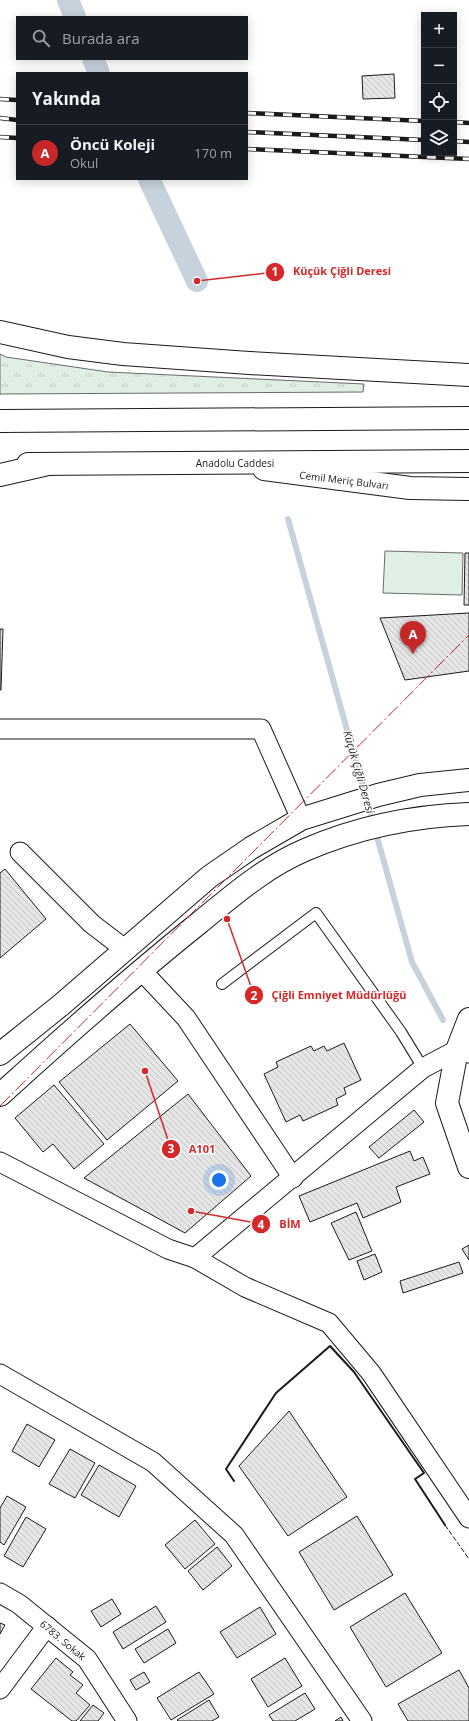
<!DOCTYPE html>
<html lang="tr">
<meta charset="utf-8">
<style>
:root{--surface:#171b24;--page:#20242c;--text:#f1f3f6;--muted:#9ea1a6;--line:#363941;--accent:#c62828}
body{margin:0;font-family:"Open Sans",sans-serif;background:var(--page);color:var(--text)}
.controls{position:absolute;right:12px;top:12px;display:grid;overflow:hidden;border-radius:0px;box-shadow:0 2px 10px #0003}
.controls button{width:36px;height:36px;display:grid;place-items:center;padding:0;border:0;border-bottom:1px solid var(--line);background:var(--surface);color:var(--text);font:20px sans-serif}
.you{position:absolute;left:219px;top:1180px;width:14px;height:14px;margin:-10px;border:3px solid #fff;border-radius:50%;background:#1a73e8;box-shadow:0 0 0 6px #1a73e833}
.badge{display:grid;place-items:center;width:26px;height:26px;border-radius:50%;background:var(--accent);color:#fff;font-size:13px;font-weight:700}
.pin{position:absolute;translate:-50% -33px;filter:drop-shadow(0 1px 2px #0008)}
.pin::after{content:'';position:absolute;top:21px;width:14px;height:12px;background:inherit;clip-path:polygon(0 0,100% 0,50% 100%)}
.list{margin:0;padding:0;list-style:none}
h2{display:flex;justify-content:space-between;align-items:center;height:52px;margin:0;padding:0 16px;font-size:17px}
h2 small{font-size:13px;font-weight:400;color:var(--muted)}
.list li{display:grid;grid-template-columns:26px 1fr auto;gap:12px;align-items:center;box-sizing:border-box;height:56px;padding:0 16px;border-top:1px solid var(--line)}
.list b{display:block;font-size:15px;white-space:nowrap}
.list p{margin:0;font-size:13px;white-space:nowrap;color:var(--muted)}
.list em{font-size:13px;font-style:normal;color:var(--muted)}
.icon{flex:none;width:22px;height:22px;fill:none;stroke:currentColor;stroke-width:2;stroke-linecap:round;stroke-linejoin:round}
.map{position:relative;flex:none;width:469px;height:1721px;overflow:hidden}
.search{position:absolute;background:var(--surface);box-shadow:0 2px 10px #0003;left:16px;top:16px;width:232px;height:44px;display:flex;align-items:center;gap:10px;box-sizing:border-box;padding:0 14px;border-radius:0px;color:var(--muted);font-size:15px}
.panel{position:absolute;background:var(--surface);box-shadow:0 2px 10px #0003;left:16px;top:72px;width:232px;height:108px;border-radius:0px}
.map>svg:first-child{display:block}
</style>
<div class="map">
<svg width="469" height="1721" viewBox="0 0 469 1721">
<defs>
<pattern id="grass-tufts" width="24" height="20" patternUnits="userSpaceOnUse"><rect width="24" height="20" fill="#e0efe3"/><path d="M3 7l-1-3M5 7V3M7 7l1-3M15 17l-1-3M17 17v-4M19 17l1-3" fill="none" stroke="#c0ccc2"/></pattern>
<pattern id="building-back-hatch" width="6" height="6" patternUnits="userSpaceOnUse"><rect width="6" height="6" fill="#e6e6e6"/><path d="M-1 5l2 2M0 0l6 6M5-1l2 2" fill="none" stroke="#c5c5c5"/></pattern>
</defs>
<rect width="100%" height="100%" fill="#fff"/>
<!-- grass -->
<path fill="url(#grass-tufts)" stroke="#6a6a6a" d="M0 354 6 357 108 372 364 384 363 392 0 394Z"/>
<!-- pitch -->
<path fill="#e0efe3" stroke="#6a6a6a" d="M385 551 463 553 462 595 383 593Z"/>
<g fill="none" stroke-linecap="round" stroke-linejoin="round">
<!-- stream -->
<path stroke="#c6d2dc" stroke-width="6" d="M288 519 412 962 443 1020"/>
<!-- canal -->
<g stroke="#c6d2dc" stroke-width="22">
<path d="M68 0 75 17"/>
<path d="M93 59 99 73"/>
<path d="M149 179 197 281"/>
</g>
</g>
<!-- building -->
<g fill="url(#building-back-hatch)" stroke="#1a1a1a">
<path d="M394 74 395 98 363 99 362 76Z"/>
<path d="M465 553H469V605H464Z"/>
<path d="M469 613V671L405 680 380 618Z"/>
<path d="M0 629H3L1 690H0Z"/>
<path d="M5 869 46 919 0 958V873Z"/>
<path d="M130 1024 178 1081 107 1140 59 1082Z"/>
<path d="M344 1043 361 1080 344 1088 346 1094 336 1099 338 1105 303 1121 300 1115 286 1122 264 1074 278 1067 276 1062 311 1046 314 1051 324 1046 327 1051Z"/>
<path d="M54 1085 104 1144 74 1169 53 1144 43 1152 15 1118Z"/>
<path d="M188 1094 251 1176 185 1233 84 1178Z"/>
<path d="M414 1110 424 1122 379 1158 369 1147Z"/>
<path d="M410 1151 414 1161 423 1157 430 1174 396 1187 401 1202 363 1218 357 1203 310 1222 299 1196Z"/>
<path d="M356 1212 372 1251 349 1260 331 1223Z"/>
<path d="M469 1245V1260L462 1249Z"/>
<path d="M375 1254 382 1272 364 1280 357 1261Z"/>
<path d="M459 1262 463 1273 403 1293 400 1281Z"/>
<path d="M289 1411 347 1497 288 1536 239 1466Z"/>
<path d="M27 1424 55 1440 39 1467 12 1451Z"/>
<path d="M70 1449 95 1463 75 1498 49 1484Z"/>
<path d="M99 1465 136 1486 119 1517 81 1495Z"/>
<path d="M7 1496 26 1507 4 1545 0 1542V1508Z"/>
<path d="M357 1516 393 1575 334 1610 299 1552Z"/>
<path d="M26 1517 46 1529 23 1567 4 1556Z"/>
<path d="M195 1520 215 1544 185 1569 165 1545Z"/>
<path d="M217 1547 232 1566 203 1590 188 1571Z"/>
<path d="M405 1593 442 1653 386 1687 350 1627Z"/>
<path d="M112 1599 121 1614 101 1627 91 1611Z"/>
<path d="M156 1606 166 1622 123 1649 113 1632Z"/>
<path d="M260 1607 276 1634 237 1658 220 1632Z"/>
<path d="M0 1623 5 1625 0 1634Z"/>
<path d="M168 1629 176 1643 144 1663 135 1649Z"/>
<path d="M56 1658 73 1672 70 1675 83 1685 76 1693 90 1705 76 1721H72L31 1689Z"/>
<path d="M285 1658 302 1686 268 1707 251 1679Z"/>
<path d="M459 1670 469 1688V1721H408L398 1704Z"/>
<path d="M144 1672 150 1682 136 1690 130 1680Z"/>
<path d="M199 1672 214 1694 171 1720 157 1698Z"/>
<path d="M305 1693 315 1709 295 1721H273L269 1715Z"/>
<path d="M209 1700 219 1717 212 1721H178L177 1720Z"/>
<path d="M93 1705 104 1713 98 1721H80Z"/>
<path d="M341 1717 343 1721H335Z"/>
</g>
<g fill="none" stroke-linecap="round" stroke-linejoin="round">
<!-- service casing -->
<g stroke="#1a1a1a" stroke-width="12">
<path id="service" d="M222 984 316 913 401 1032 423 1068"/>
</g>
<!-- minor casing -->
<g stroke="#1a1a1a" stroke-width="21">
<g id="minor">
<path d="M0 729H261L301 819"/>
<path d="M20 852 92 924 126 950"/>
<path d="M141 970 186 1018 293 1178"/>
<path d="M0 1162 168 1249 195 1258 423 1068 457 1050 469 1053"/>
<path d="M195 1258 245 1287 329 1323 371 1373 469 1518"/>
<path d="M0 1374 153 1462 234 1535 362 1721"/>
<path d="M0 1593 19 1604 87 1659 127 1721"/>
<path d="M0 1689 47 1626"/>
</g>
</g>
<!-- tertiary casing -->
<g stroke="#1a1a1a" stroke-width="24">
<g id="tertiary">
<path d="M0 1054 61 1005 209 877 251 848 301 819 346 805 378 795 420 785 469 780"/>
<path d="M0 1095C65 1036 130 978 199 923 232 896 265 867 305 850 358 827 412 816 469 814"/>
</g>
</g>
<!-- secondary casing -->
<g stroke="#1a1a1a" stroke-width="24">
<g id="secondary">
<path d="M264 469 410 488 469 489"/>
<path d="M469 1019 457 1050 447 1103 469 1167"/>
</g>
</g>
<!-- trunk casing -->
<g stroke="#1a1a1a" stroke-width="24">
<g id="trunk">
<path d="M0 421 469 418"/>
<path d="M28 464 469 461"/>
</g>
</g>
<!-- motorway casing -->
<g stroke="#1a1a1a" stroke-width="24">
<g id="motorway">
<path d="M0 332 68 347 123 354 249 363 469 375"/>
<path d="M0 475 48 464"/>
</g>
</g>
<!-- service -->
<use href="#service" stroke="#fff" stroke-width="10"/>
<!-- minor -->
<use href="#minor" stroke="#fff" stroke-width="19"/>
<!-- tertiary -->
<use href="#tertiary" stroke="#fff" stroke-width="22"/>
<!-- secondary -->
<use href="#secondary" stroke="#fff" stroke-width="22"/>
<!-- trunk -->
<use href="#trunk" stroke="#fff" stroke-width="22"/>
<!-- motorway -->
<use href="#motorway" stroke="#fff" stroke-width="22"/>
<!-- rail casing -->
<g stroke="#1a1a1a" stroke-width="4.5">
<g id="rail">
<path d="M0 99 17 100"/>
<path d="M247 113 424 121"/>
<path d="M0 118 17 120"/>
<path d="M454 122 469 123"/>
<path d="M247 132 424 140"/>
<path d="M0 137 17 138"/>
<path d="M454 141 469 142"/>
<path d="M247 149 469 159"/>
</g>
</g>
<!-- rail -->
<use href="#rail" stroke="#fff" stroke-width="3" stroke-dasharray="9" stroke-linecap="butt"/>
<!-- fence -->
<path stroke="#1a1a1a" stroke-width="1" stroke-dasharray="5 2" stroke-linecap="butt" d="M445 1525 469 1559"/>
<!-- wall -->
<path stroke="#1a1a1a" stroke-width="2" d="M234 1481 226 1469 276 1393 330 1346 354 1372 424 1473 415 1479 445 1525"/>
<!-- power -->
<path stroke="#c62828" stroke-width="1" stroke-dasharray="14 3 2 3" stroke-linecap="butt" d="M0 1106 469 635"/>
</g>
<g text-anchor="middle" stroke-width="3" stroke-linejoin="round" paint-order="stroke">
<!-- street labels -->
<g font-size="10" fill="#1a1a1a" stroke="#fff">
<text x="235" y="467">Anadolu Caddesi</text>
<text transform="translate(344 480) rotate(7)" y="4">Cemil Meriç Bulvarı</text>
<text transform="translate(63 1640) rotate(40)" y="4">6783. Sokak</text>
</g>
<!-- water labels -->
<g font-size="11" font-style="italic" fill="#1a1a1a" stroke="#fff">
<text transform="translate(359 772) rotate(74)" y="4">Küçük Çiğli Deresi</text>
</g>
</g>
<!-- callouts -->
<path fill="none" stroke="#d62828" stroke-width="1.5" d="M197 281L275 272M227 919L254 995M145 1071L171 1149M191 1211L261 1224"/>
<g fill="#d62828" stroke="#fff" stroke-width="1.5">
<circle cx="197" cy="281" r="4"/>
<circle cx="227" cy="919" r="4"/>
<circle cx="145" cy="1071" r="4"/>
<circle cx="191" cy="1211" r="4"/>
<circle cx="275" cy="272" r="10"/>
<circle cx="254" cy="995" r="10"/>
<circle cx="171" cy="1149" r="10"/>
<circle cx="261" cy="1224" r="10"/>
</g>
<g font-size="12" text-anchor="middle" font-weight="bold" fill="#fff">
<text x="275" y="276">1</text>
<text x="254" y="1000">2</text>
<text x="171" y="1153">3</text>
<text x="261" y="1229">4</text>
</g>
<g font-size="11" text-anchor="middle" font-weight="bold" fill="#d62828" stroke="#fff" stroke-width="3" stroke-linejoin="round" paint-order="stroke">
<text x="342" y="275">Küçük Çiğli Deresi</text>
<text x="339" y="999">Çiğli Emniyet Müdürlüğü</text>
<text x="202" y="1153">A101</text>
<text x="290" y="1228">BİM</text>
</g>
</svg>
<div class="controls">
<button>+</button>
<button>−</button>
<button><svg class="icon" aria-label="locate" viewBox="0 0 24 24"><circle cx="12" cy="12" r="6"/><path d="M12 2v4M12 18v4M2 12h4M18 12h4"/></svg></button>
<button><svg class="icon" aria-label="layers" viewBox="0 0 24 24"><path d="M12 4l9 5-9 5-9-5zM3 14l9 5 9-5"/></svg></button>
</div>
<div class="you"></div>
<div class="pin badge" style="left:413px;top:654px">A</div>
<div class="search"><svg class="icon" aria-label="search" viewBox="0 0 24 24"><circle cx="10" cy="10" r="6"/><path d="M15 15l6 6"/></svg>Burada ara</div>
<section class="panel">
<h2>Yakında<small></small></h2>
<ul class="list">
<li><span class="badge">A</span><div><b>Öncü Koleji</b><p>Okul</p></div><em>170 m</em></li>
</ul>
</section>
</div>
